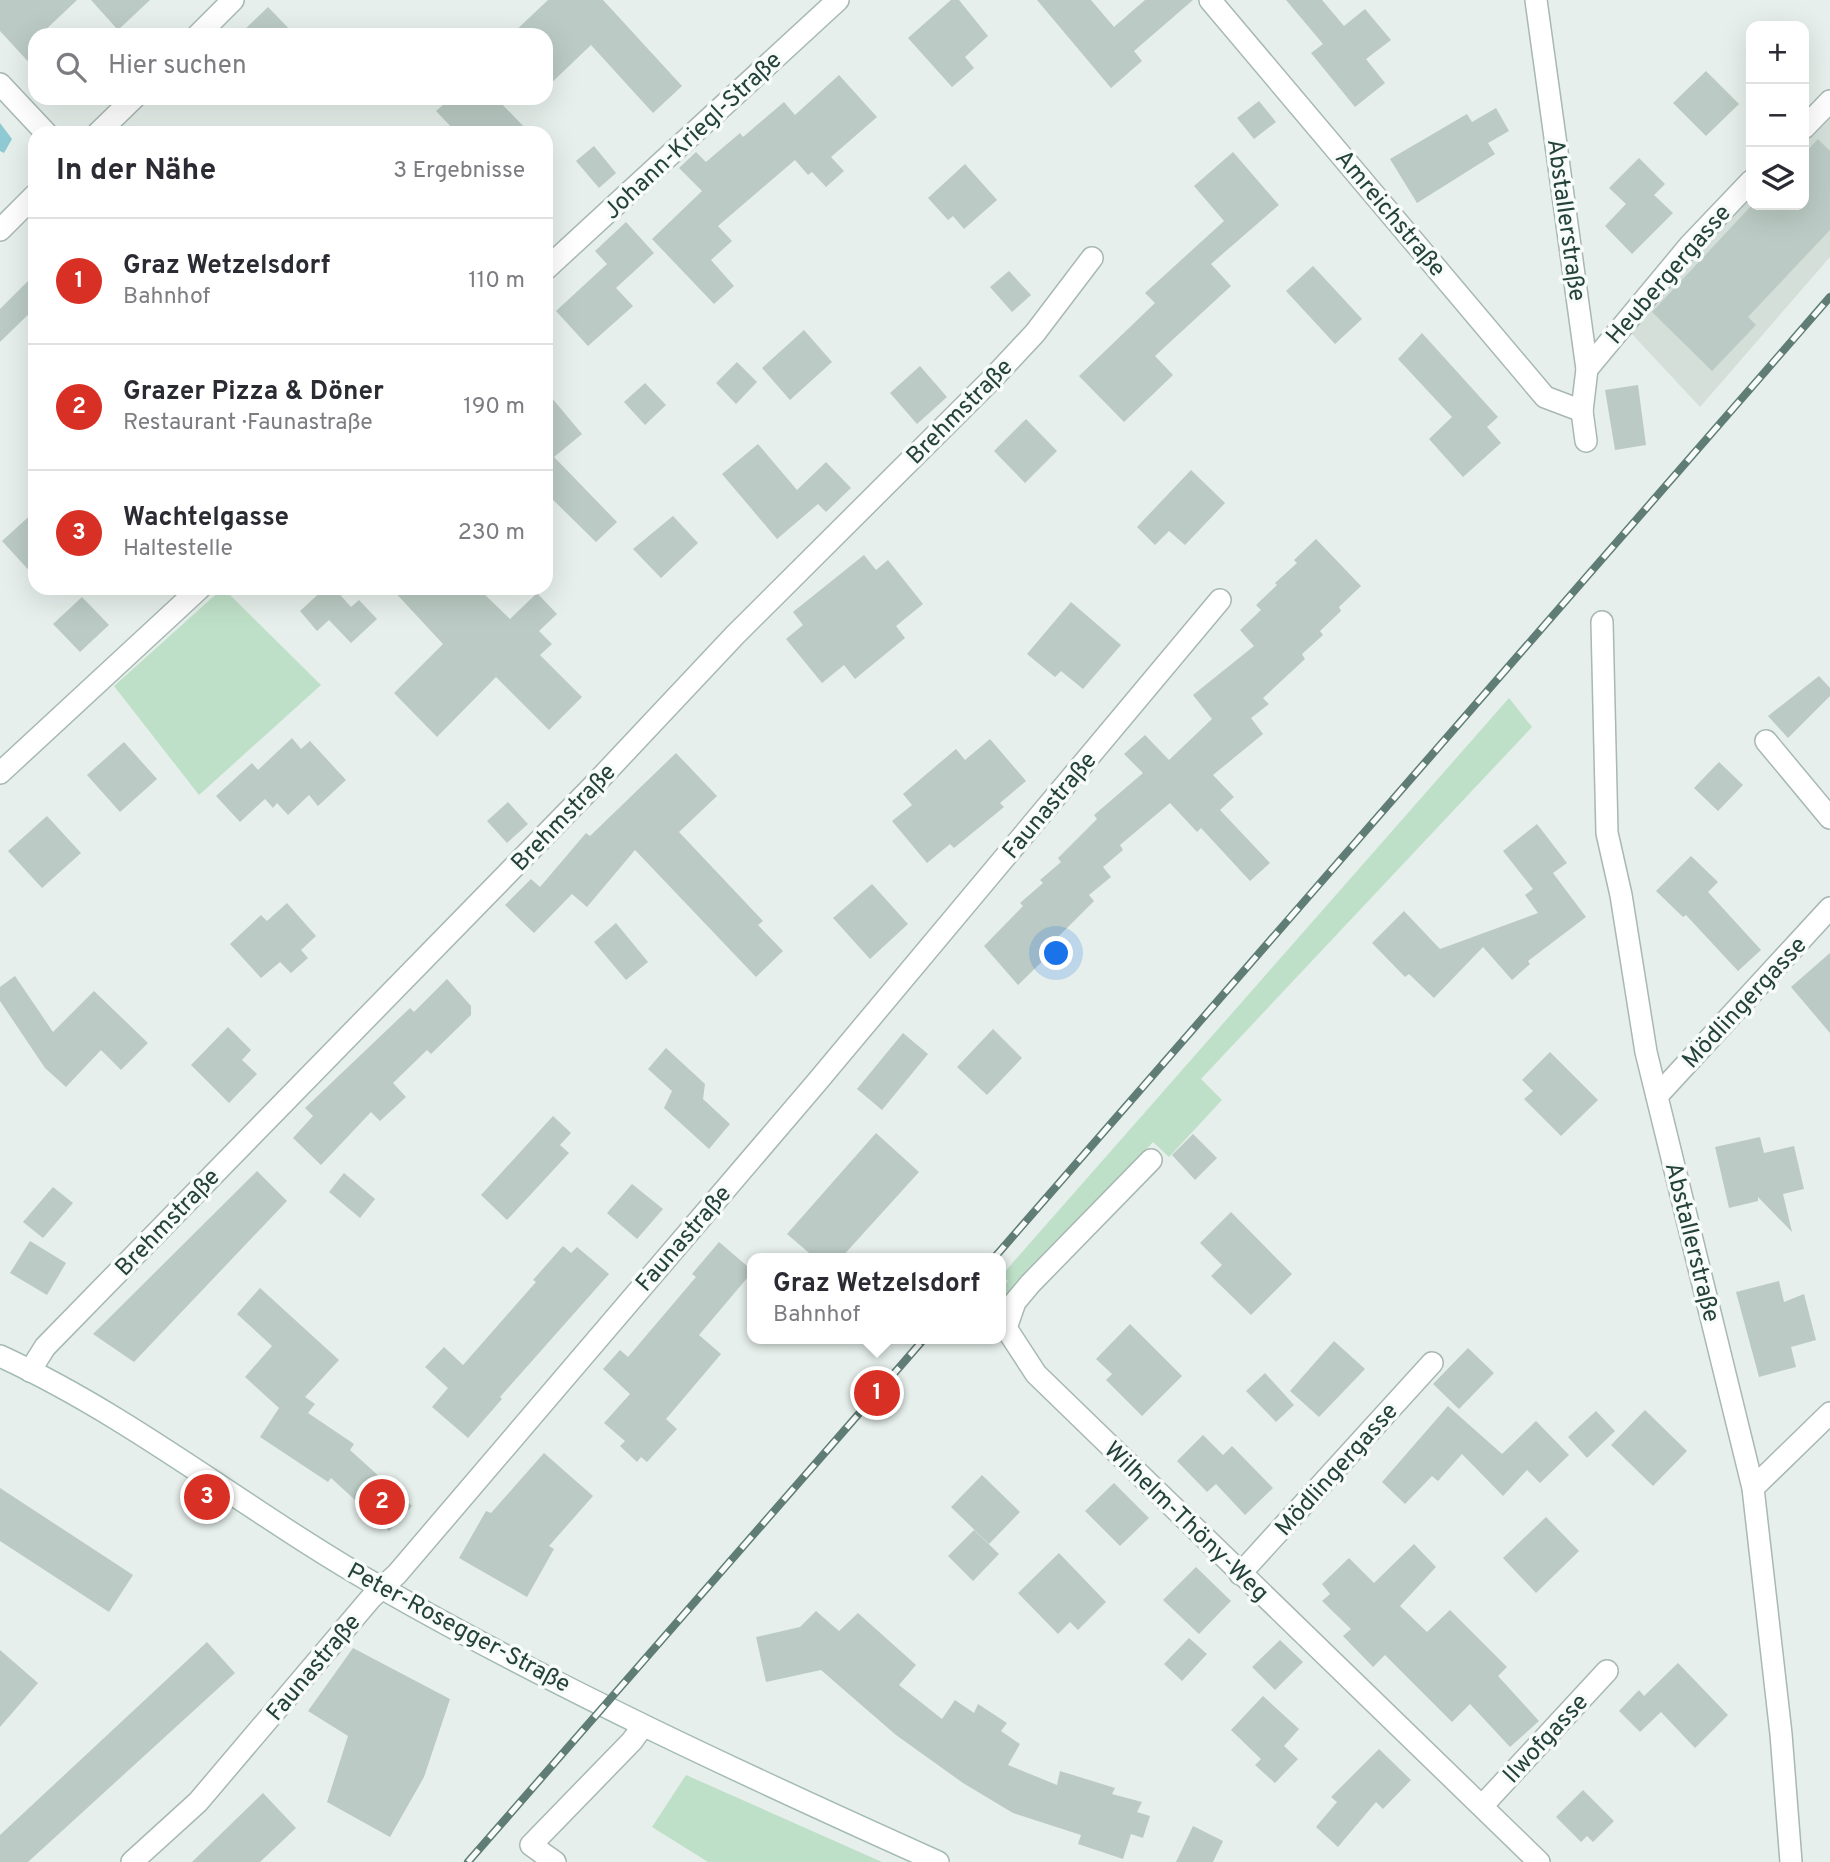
<!DOCTYPE html>
<html lang="de">
<meta charset="utf-8">
<style>
:root{--surface:#fff;--page:#f7f7f7;--text:#2b2b33;--muted:#7c7c81;--line:#e1e1e2;--accent:#d93025}
body{margin:0;font-family:Overpass,sans-serif;background:var(--page);color:var(--text)}
.controls{position:absolute;right:21px;top:21px;display:grid;overflow:hidden;border-radius:14px;box-shadow:0 7px 28px #0002}
.controls button{width:63px;height:63px;display:grid;place-items:center;padding:0;border:0;border-bottom:2px solid var(--line);background:var(--surface);color:var(--text);font:35px sans-serif}
.you{position:absolute;left:1057px;top:954px;width:24px;height:24px;margin:-18px;border:5px solid #fff;border-radius:50%;background:#1a73e8;box-shadow:0 0 0 10px #1a73e833}
.badge{display:grid;place-items:center;width:46px;height:46px;border-radius:50%;background:var(--accent);color:#fff;font-size:23px;font-weight:700}
.pin{position:absolute;translate:-50% -50%;border:4px solid #fff;box-shadow:0 2px 7px #0006}
.popup{position:absolute;left:747px;top:1253px;width:259px;height:91px;box-sizing:border-box;display:grid;place-content:center;border-radius:14px;background:var(--surface);filter:drop-shadow(0 2px 5px #0005);font-size:23px;white-space:nowrap;color:var(--muted)}
.popup b{font-size:26px;color:var(--text)}
.popup::after{content:'';position:absolute;left:50%;top:100%;margin-left:-14px;border:14px solid transparent;border-top-color:var(--surface)}
.list{margin:0;padding:0;list-style:none}
h2{display:flex;justify-content:space-between;align-items:center;height:91px;margin:0;padding:0 28px;font-size:30px}
h2 small{font-size:23px;font-weight:400;color:var(--muted)}
.list li{display:grid;grid-template-columns:46px 1fr auto;gap:21px;align-items:center;box-sizing:border-box;height:126px;padding:0 28px;border-top:2px solid var(--line)}
.list b{display:block;font-size:26px;white-space:nowrap}
.list p{margin:0;font-size:23px;white-space:nowrap;color:var(--muted)}
.list em{font-size:23px;font-style:normal;color:var(--muted)}
.icon{flex:none;width:38px;height:38px;fill:none;stroke:currentColor;stroke-width:2;stroke-linecap:round;stroke-linejoin:round}
.map{position:relative;flex:none;width:1830px;height:1862px;overflow:hidden}
.search{position:absolute;background:var(--surface);box-shadow:0 7px 28px #0002;left:28px;top:28px;width:525px;height:77px;display:flex;align-items:center;gap:18px;box-sizing:border-box;padding:0 24px;border-radius:21px;color:var(--muted);font-size:26px}
.panel{position:absolute;background:var(--surface);box-shadow:0 7px 28px #0002;left:28px;top:126px;width:525px;height:469px;border-radius:21px}
.map>svg:first-child{display:block}
</style>
<div class="map">
<svg width="1830" height="1862" viewBox="0 0 1830 1862">
<rect width="100%" height="100%" fill="#e6efeb"/>
<!-- built -->
<path fill="#d4dfda" d="M1830 111V257L1700 407 1631 333 1718 222 1751 189V205H1804V137Z"/>
<!-- green -->
<g fill="#bfe0c8">
<path d="M223 588 321 685 199 795 114 686Z"/>
<path d="M1509 698 1532 727 1201 1079 1222 1100 1169 1157 1153 1142 1087 1214 1001 1319V1288L1008 1281 1002 1275Z"/>
<path d="M686 1775 882 1862H708L652 1827Z"/>
</g>
<!-- water -->
<path fill="#8ec9d4" d="M0 123 12 139 4 153 0 151Z"/>
<!-- building -->
<g fill="#bbcac4">
<path d="M0 0H77L40 35H35V69L0 31Z"/>
<path d="M91 0H150L118 30Z"/>
<path d="M548 0H603L682 86 653 113 591 45 546 88V35H511Z"/>
<path d="M951 0H959L988 36 965 57 974 68 952 87 908 38Z"/>
<path d="M1037 0H1091L1114 27 1145 0H1193L1134 51 1142 61 1111 88Z"/>
<path d="M1286 0H1322L1344 26 1365 9 1391 40 1366 59 1385 83 1355 107 1311 53 1323 44Z"/>
<path d="M268 7 295 35H239Z"/>
<path d="M1706 71 1739 104 1706 136 1673 103Z"/>
<path d="M839 75 877 117 831 157 844 171 826 187 812 172 808 175 795 160 718 226 732 241 711 260 734 286 714 304 652 239 702 191 679 168 696 152 706 162 740 133 743 137 784 102 795 115Z"/>
<path d="M451 98H496L530 133H457L436 111Z"/>
<path d="M1259 101 1276 122 1254 139 1237 118Z"/>
<path d="M1496 108 1509 131 1488 143 1495 154 1417 203 1390 159 1467 114 1472 122Z"/>
<path d="M1818 139 1830 151V230L1748 317 1756 325 1712 371 1652 312 1752 205H1804V154Z"/>
<path d="M594 146 616 173 599 188 576 161Z"/>
<path d="M1233 152 1279 205 1211 264 1231 286 1155 356 1173 375 1124 422 1079 376 1155 303 1145 293 1224 221 1194 186Z"/>
<path d="M1639 158 1665 184 1654 195 1673 213 1632 254 1605 226 1626 204 1609 188Z"/>
<path d="M965 164 997 200 964 229 953 216 948 220 928 198Z"/>
<path d="M626 222 654 253 616 288 633 306 588 346 556 311 607 264 595 251Z"/>
<path d="M1313 266 1362 319 1335 344 1286 291Z"/>
<path d="M1009 271 1031 295 1012 312 990 287Z"/>
<path d="M35 274V308L0 342V309Z"/>
<path d="M804 330 832 362 790 400 762 368Z"/>
<path d="M1422 333 1498 417 1487 427 1501 443 1463 477 1429 439 1452 417 1398 359Z"/>
<path d="M737 362 757 382 736 404 716 383Z"/>
<path d="M920 366 947 397 917 424 890 393Z"/>
<path d="M645 383 666 405 645 425 624 402Z"/>
<path d="M1638 385 1646 445 1615 450 1605 390Z"/>
<path d="M546 391 582 434 554 457 617 522 596 542 546 493Z"/>
<path d="M1026 419 1057 451 1025 483 994 451Z"/>
<path d="M758 444 797 490 826 462 851 488 826 512 818 504 777 539 722 474Z"/>
<path d="M1191 470 1225 503 1185 545 1169 531 1155 545 1137 527Z"/>
<path d="M35 511V577L2 541Z"/>
<path d="M673 516 698 543 661 578 633 549Z"/>
<path d="M1316 539 1361 586 1339 607 1341 611 1320 631 1323 635 1302 654 1305 659 1263 698 1269 704 1251 718 1263 734 1213 775 1234 797 1220 810 1270 863 1250 881 1201 828 1197 832 1170 803 1120 845 1123 850 1103 867 1111 877 1089 895 1094 901 1053 942 1057 947 1018 985 984 946 1023 906 1020 903 1043 883 1040 880 1061 862 1058 858 1097 819 1094 815 1143 773 1124 754 1145 735 1169 760 1212 719 1193 695 1254 646 1240 630 1261 610 1256 605 1277 585 1275 583 1297 563 1294 560Z"/>
<path d="M864 555 876 570 888 560 923 604 896 626 905 638 855 679 844 665 822 683 786 639 803 625 793 612Z"/>
<path d="M325 588H334L351 607 359 600 377 619 351 643 329 620 317 631 300 611Z"/>
<path d="M391 588H478L510 619 537 593 557 614 539 631 552 644 540 655 582 697 549 730 496 677 437 737 394 693 443 644Z"/>
<path d="M82 597 109 625 80 652 53 624Z"/>
<path d="M1071 602 1121 645 1083 689 1061 671 1055 677 1027 654Z"/>
<path d="M1819 676 1830 688V696L1788 738 1768 716Z"/>
<path d="M292 738 301 749 310 741 346 780 318 806 309 795 288 815 277 803 273 808 265 799 240 822 216 796 252 763 258 770Z"/>
<path d="M990 739 1026 781 1000 803 1004 807 954 848 950 844 927 863 892 821 912 805 903 794 956 749 965 760Z"/>
<path d="M124 742 157 779 120 812 87 775Z"/>
<path d="M676 753 717 796 679 832 763 921 758 925 783 951 756 977 635 850 587 907 572 894 534 933 505 905 531 879 540 887 586 833 590 836Z"/>
<path d="M1719 762 1743 785 1718 811 1694 788Z"/>
<path d="M508 802 528 824 507 843 487 821Z"/>
<path d="M47 816 81 853 42 888 8 851Z"/>
<path d="M1537 824 1567 863 1553 873 1586 917 1528 961 1530 964 1512 980 1483 947 1434 998 1409 974 1405 977 1372 943 1404 911 1440 949 1538 913 1525 895 1533 889 1503 851Z"/>
<path d="M1691 856 1718 882 1708 892 1761 950 1738 971 1686 915 1683 917 1656 891Z"/>
<path d="M872 884 908 924 870 959 833 918Z"/>
<path d="M287 903 316 936 301 950 308 958 291 973 280 962 261 978 230 944 261 915 267 921Z"/>
<path d="M616 923 648 962 626 980 594 942Z"/>
<path d="M1830 953V1033L1791 987Z"/>
<path d="M15 976 53 1032 94 991 148 1043 121 1070 101 1050 66 1087 45 1068 0 1001V987Z"/>
<path d="M447 979 471 1006V1015L431 1054 427 1050 393 1083 406 1097 380 1121 371 1112 321 1165 293 1138 313 1116 305 1108 410 1008 414 1012Z"/>
<path d="M228 1027 251 1050 242 1060 257 1074 229 1103 191 1065Z"/>
<path d="M993 1029 1022 1058 987 1095 957 1067Z"/>
<path d="M903 1033 928 1054 882 1110 857 1089Z"/>
<path d="M666 1048 705 1084 703 1099 730 1124 709 1149 664 1108 672 1091 648 1069Z"/>
<path d="M1550 1052 1598 1100 1561 1136 1524 1099 1533 1091 1522 1080Z"/>
<path d="M553 1116 571 1133 560 1145 569 1153 507 1220 481 1195Z"/>
<path d="M876 1133 919 1172 841 1258H815L787 1234Z"/>
<path d="M1193 1134 1217 1158 1195 1180 1172 1155Z"/>
<path d="M1760 1137 1764 1153 1794 1146 1804 1189 1783 1194 1792 1232 1758 1197V1201L1729 1208 1715 1147Z"/>
<path d="M257 1171 287 1201 134 1362 93 1334Z"/>
<path d="M344 1173 375 1199 360 1218 329 1192Z"/>
<path d="M632 1184 663 1209 637 1239 607 1213Z"/>
<path d="M53 1187 73 1203 43 1238 23 1222Z"/>
<path d="M1231 1212 1292 1274 1251 1315 1211 1276 1222 1265 1200 1243Z"/>
<path d="M30 1241 66 1263 47 1295 10 1273Z"/>
<path d="M719 1242 753 1271 699 1335 721 1354 666 1419 677 1429 647 1462 641 1457 637 1462 620 1446 625 1441 604 1423 630 1394 603 1369 620 1350 628 1357 696 1277 692 1274Z"/>
<path d="M563 1246 571 1253 577 1247 609 1274 500 1397 502 1399 468 1438 432 1407 448 1388 425 1367 444 1347 463 1365 536 1282 533 1280Z"/>
<path d="M1779 1281 1784 1302 1804 1294 1816 1340 1791 1347 1796 1367 1759 1377 1736 1292Z"/>
<path d="M260 1288 339 1360 305 1397 315 1404 308 1413 354 1444 350 1450 412 1506 389 1531 331 1478 328 1482 260 1437 279 1408 245 1377 272 1346 237 1314Z"/>
<path d="M1130 1324 1182 1376 1142 1416 1106 1380 1112 1374 1096 1359Z"/>
<path d="M1334 1341 1365 1369 1319 1417 1290 1391Z"/>
<path d="M1468 1348 1494 1373 1459 1409 1433 1384Z"/>
<path d="M1265 1373 1294 1405 1276 1422 1246 1391Z"/>
<path d="M1448 1406 1502 1454 1536 1421 1569 1455 1540 1483 1527 1470 1503 1496 1462 1454 1438 1481 1432 1476 1405 1504 1382 1482Z"/>
<path d="M1645 1410 1687 1451 1653 1486 1611 1445Z"/>
<path d="M1596 1411 1615 1431 1587 1458 1568 1437Z"/>
<path d="M1203 1435 1223 1455 1232 1446 1273 1488 1245 1515 1216 1484 1207 1492 1177 1461Z"/>
<path d="M544 1453 593 1496 549 1546 554 1549 527 1597 459 1558 486 1511 491 1513Z"/>
<path d="M982 1475 1020 1512 989 1544 951 1507Z"/>
<path d="M1114 1483 1149 1518 1120 1546 1085 1511Z"/>
<path d="M0 1488 133 1575 109 1612 0 1541Z"/>
<path d="M1546 1517 1579 1551 1536 1593 1503 1558Z"/>
<path d="M974 1530 999 1554 973 1581 948 1556Z"/>
<path d="M1414 1544 1436 1567 1400 1606 1427 1632 1450 1610 1507 1667 1498 1676 1539 1721 1510 1747 1470 1704 1452 1722 1385 1655 1373 1667 1343 1636 1351 1629 1322 1601 1330 1594 1322 1584 1349 1558 1374 1583Z"/>
<path d="M1059 1553 1106 1602 1078 1630 1070 1622 1058 1634 1018 1593Z"/>
<path d="M1196 1567 1231 1601 1199 1634 1163 1600Z"/>
<path d="M816 1611 839 1631 858 1613 916 1665 899 1685 942 1719 955 1700 974 1713 978 1704 1007 1723 1001 1731 1020 1744 1008 1765 1057 1785 1060 1771 1115 1788 1112 1794 1142 1802 1137 1812 1150 1816 1143 1838 1131 1834 1123 1859 1078 1844 1081 1835 1013 1813 963 1783 896 1735 821 1670 766 1682 756 1637 800 1627Z"/>
<path d="M1189 1638 1207 1654 1182 1681 1164 1664Z"/>
<path d="M1280 1640 1303 1662 1275 1690 1252 1667Z"/>
<path d="M207 1642 235 1673 28 1862H0V1835Z"/>
<path d="M353 1648 450 1699 424 1777 390 1837 327 1802 348 1736 308 1711Z"/>
<path d="M0 1650 38 1683 0 1727Z"/>
<path d="M1678 1663 1728 1715 1695 1748 1661 1712 1640 1732 1619 1711 1639 1690 1644 1696Z"/>
<path d="M1263 1696 1299 1729 1284 1746 1298 1759 1275 1783 1255 1765 1261 1759 1231 1730Z"/>
<path d="M1379 1749 1411 1780 1383 1809 1376 1802 1338 1847 1316 1827 1337 1802 1331 1797Z"/>
<path d="M1583 1790 1614 1821 1593 1842 1587 1836 1581 1842 1556 1817Z"/>
<path d="M263 1793 296 1828 260 1862H192Z"/>
<path d="M1193 1826 1223 1841 1213 1862H1176Z"/>
</g>
<g fill="none" stroke-linecap="round" stroke-linejoin="round">
<!-- street casing -->
<g stroke="#a8b8b2" stroke-width="24">
<g id="street">
<path d="M1210 0 1545 397 1582 411"/>
<path d="M1536 0 1587 369 1582 411 1586 441"/>
<path d="M198 35 233 0"/>
<path d="M0 84 46 133"/>
<path d="M1804 128 1830 101"/>
<path d="M98 133 134 98"/>
<path d="M0 230 35 195"/>
<path d="M546 269 838 0"/>
<path d="M1587 369 1690 245 1751 181"/>
<path d="M1602 622 1607 833 1621 895 1646 1052 1753 1488 1781 1734 1791 1862"/>
<path d="M1766 741 1830 818"/>
<path d="M0 773 200 588"/>
<path d="M1657 1096 1830 908"/>
<path d="M1151 1160 1030 1284 1015 1302 1006 1328 1036 1374 1539 1862"/>
<path d="M30 1371 45 1347 593 786 735 635 992 379 1035 333 1092 258"/>
<path d="M1753 1488 1830 1413"/>
<path d="M1240 1574 1432 1363"/>
<path d="M1482 1806 1607 1671"/>
<path d="M132 1862 198 1802 371 1598 397 1574 817 1082 1220 600"/>
<path d="M555 1862 531 1845 632 1741 643 1726"/>
</g>
</g>
<!-- secondary casing -->
<g stroke="#a4bbb3" stroke-width="24">
<path id="secondary" d="M0 1356C135 1418 251 1514 380 1587 560 1690 749 1777 938 1862"/>
</g>
<!-- street -->
<use href="#street" stroke="#fff" stroke-width="21"/>
<!-- secondary -->
<use href="#secondary" stroke="#fff" stroke-width="21"/>
<!-- rail casing -->
<g stroke="#5f7d75" stroke-width="8">
<g id="rail">
<path d="M994 1258 1830 297"/>
<path d="M468 1862 924 1339"/>
</g>
</g>
<!-- rail -->
<use href="#rail" stroke="#f7fbf9" stroke-width="5" stroke-dasharray="16" stroke-linecap="butt"/>
</g>
<g text-anchor="middle" stroke-width="7" stroke-linejoin="round" paint-order="stroke">
<!-- street labels -->
<g font-size="24" fill="#24423a" stroke="#f7fbf9">
<text transform="translate(692 135) rotate(-43)" y="8">Johann-Kriegl-Straße</text>
<text transform="translate(1391 213) rotate(50)" y="8">Amreichstraße</text>
<text transform="translate(1567 220) rotate(82)" y="8">Abstallerstraße</text>
<text transform="translate(1668 274) rotate(-49)" y="8">Heubergergasse</text>
<text transform="translate(959 411) rotate(-45)" y="8">Brehmstraße</text>
<text transform="translate(1049 805) rotate(-50)" y="8">Faunastraße</text>
<text transform="translate(563 817) rotate(-46)" y="8">Brehmstraße</text>
<text transform="translate(1744 1002) rotate(-47)" y="8">Mödlingergasse</text>
<text transform="translate(167 1222) rotate(-46)" y="8">Brehmstraße</text>
<text transform="translate(683 1238) rotate(-49)" y="8">Faunastraße</text>
<text transform="translate(1693 1242) rotate(76)" y="8">Abstallerstraße</text>
<text transform="translate(1336 1469) rotate(-48)" y="8">Mödlingergasse</text>
<text transform="translate(1187 1521) rotate(44)" y="8">Wilhelm-Thöny-Weg</text>
<text transform="translate(459 1627) rotate(28)" y="8">Peter-Rosegger-Straße</text>
<text transform="translate(313 1667) rotate(-50)" y="8">Faunastraße</text>
<text transform="translate(1545 1738) rotate(-47)" y="8">Ilwofgasse</text>
</g>
</g>
</svg>
<div class="controls">
<button>+</button>
<button>−</button>
<button><svg class="icon" aria-label="layers" viewBox="0 0 24 24"><path d="M12 4l9 5-9 5-9-5zM3 14l9 5 9-5"/></svg></button>
</div>
<div class="you"></div>
<div class="pin badge" style="left:877px;top:1393px">1</div>
<div class="popup"><b>Graz Wetzelsdorf</b>Bahnhof</div>
<div class="pin badge" style="left:382px;top:1502px">2</div>
<div class="pin badge" style="left:207px;top:1497px">3</div>
<div class="search"><svg class="icon" aria-label="search" viewBox="0 0 24 24"><circle cx="10" cy="10" r="6"/><path d="M15 15l6 6"/></svg>Hier suchen</div>
<section class="panel">
<h2>In der Nähe<small>3 Ergebnisse</small></h2>
<ul class="list">
<li><span class="badge">1</span><div><b>Graz Wetzelsdorf</b><p>Bahnhof</p></div><em>110 m</em></li>
<li><span class="badge">2</span><div><b>Grazer Pizza &amp; Döner</b><p>Restaurant · Faunastraße</p></div><em>190 m</em></li>
<li><span class="badge">3</span><div><b>Wachtelgasse</b><p>Haltestelle</p></div><em>230 m</em></li>
</ul>
</section>
</div>
